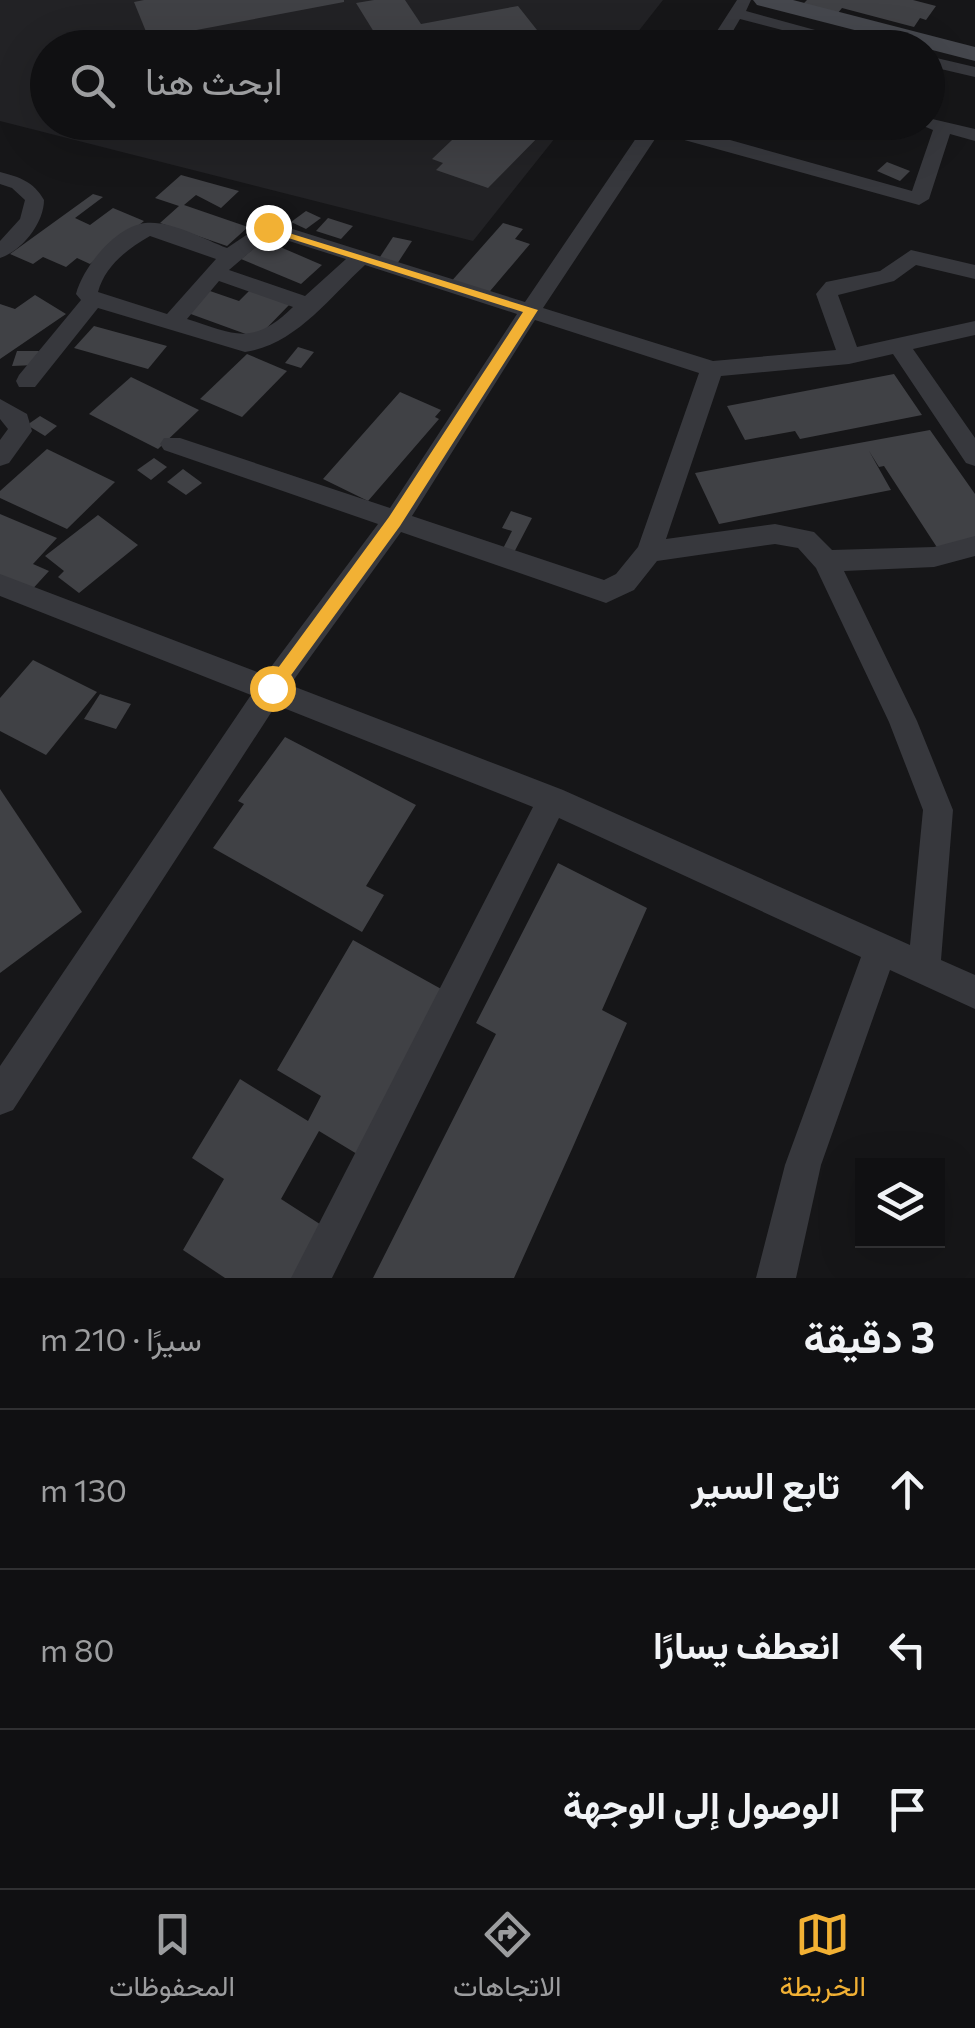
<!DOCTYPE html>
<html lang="ar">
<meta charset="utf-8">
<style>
:root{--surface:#101012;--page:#1e1e20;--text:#f1f3f6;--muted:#9c9d9f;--line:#303032;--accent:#f2b134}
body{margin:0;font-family:Commissioner,Vazirmatn,sans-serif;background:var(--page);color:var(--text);direction:rtl}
.controls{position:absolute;right:30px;bottom:30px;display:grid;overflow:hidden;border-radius:0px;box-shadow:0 10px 40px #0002}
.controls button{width:90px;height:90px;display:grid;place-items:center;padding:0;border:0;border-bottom:2px solid var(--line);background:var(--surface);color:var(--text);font:50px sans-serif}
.stop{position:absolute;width:30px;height:30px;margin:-22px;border:8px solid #f2b134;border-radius:50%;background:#fff}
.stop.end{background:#f2b134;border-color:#fff;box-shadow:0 2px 10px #0008}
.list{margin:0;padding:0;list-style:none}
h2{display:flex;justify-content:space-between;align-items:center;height:130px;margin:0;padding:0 40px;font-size:42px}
h2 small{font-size:32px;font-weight:400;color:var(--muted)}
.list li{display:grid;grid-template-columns:65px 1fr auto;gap:30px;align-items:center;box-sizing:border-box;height:160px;padding:0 40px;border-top:2px solid var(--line)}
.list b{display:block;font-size:38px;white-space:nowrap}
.list em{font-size:32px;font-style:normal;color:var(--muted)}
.icon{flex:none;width:55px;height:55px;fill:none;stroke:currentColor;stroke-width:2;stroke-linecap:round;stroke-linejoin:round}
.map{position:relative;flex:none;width:975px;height:1278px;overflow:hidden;direction:ltr}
.search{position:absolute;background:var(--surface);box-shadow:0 10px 40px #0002;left:30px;right:30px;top:30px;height:110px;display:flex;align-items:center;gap:25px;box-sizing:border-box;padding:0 35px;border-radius:55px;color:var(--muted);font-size:38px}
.sheet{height:610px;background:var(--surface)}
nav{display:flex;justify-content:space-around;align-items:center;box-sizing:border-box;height:140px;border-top:2px solid var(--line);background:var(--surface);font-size:28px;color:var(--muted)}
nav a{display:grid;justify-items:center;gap:5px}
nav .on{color:var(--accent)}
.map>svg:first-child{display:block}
</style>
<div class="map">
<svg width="975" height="1278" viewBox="0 0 975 1278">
<rect width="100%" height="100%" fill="#161618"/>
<!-- built -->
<path fill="#222225" d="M0 0H663L626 47 48 48V122L567 123 473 241 0 121Z"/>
<!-- building -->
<g fill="#404145">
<path d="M144 0H344V2L149 39 134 2Z"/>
<path d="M374 0H405L421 24 518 6 537 30 515 34 518 38 548 32 561 48H420L415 39 382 45 356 3Z"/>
<path d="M807 0H913L936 6 926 20 920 18 914 27 842 8 837 14 802 5Z"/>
<path d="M471 122H537L549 126 488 188 436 170 443 163 432 159Z"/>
<path d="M887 162 910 171 900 181 877 171Z"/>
<path d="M181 175 239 191 221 208 196 195 184 205 248 227 227 246 160 223 179 206 155 198Z"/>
<path d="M93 194 103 197 75 218 90 225 113 208 144 221 90 264 77 258 66 267 43 257 33 264 10 254Z"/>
<path d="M306 211 321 218 306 229 291 222Z"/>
<path d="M328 218 353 226 341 239 316 231Z"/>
<path d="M503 223 523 229 515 239 530 244 485 297 449 284Z"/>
<path d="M393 237 412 241 397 264 378 260Z"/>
<path d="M264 240 322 265 301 284 241 259Z"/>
<path d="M250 290 290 304 257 338 188 313 210 291 239 301Z"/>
<path d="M35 295 66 314 0 359V304L15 309Z"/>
<path d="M94 326 167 346 148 369 74 348Z"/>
<path d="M298 347 314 352 301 368 285 363Z"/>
<path d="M17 351H39L35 365 12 366Z"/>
<path d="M247 354 287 371 242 417 200 399Z"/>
<path d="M894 374 922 415 800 439 795 431 745 440 727 406Z"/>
<path d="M131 377 199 410 158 449 89 414Z"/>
<path d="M400 392 441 410 435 417 439 419 368 501 323 479Z"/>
<path d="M40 416 57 426 45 436 27 425Z"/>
<path d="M930 430 975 494V544L940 552 884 466 879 467 869 451 891 490 719 524 695 473Z"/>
<path d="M47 449 115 482 67 529 0 498V491Z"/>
<path d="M154 458 167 467 151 480 137 470Z"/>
<path d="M183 469 202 483 186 495 167 482Z"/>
<path d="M511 511 532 518 507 566 496 562 512 531 502 528Z"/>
<path d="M0 514 57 538 33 564 49 571 28 594 0 582Z"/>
<path d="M98 515 138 545 79 593 58 577 64 571 45 556Z"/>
<path d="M33 660 97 692 46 755 0 731V698Z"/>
<path d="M100 694 131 704 116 729 84 719Z"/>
<path d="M285 737 416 805 366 886 384 895 362 932 213 848 244 804 238 801Z"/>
<path d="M0 789 82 912 0 973Z"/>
<path d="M558 863 647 908 602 1010 627 1023 572 1149 514 1278H373L496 1034 476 1023Z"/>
<path d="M353 940 443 990 357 1154 319 1131 281 1199 326 1228 300 1278H225L183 1250 224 1179 192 1158 240 1079 308 1121 321 1096 277 1070Z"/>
</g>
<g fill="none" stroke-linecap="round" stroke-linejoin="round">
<!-- minor -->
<g fill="#37383d" fill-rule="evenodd">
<path d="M737 0H751L746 11 881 48H851L740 19 723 48H706Z"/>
<path d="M928 56 975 67V77L928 66Z"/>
<path d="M928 118 975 129V141L950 134 929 199 919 205 659 133 543 308 713 361 836 350 816 294 826 282 880 271 911 250 975 265V279L916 265 894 281 838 295 857 347 975 321V335L913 349 975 438V466L966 463 893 354 849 364 721 376 666 539 775 524 814 532 832 550 934 547 975 536V556L934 567 844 571 917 721 953 810 941 960 975 975V1009L890 970 821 1165 796 1278H756L785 1165 861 957 559 818 332 1278H291L533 807 276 705 13 1110 0 1115V1066L251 695 0 596V574L265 675 378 524 164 450 160 444 164 438H180L390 508 517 314 365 265C329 298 295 345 245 352L98 308 35 387H19L16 381 19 375 81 300 76 294C83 267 115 227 145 223 170 220 204 239 227 248L267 221 525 302 647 122H666L912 191 933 130 914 122H928ZM270 235 346 259 305 296 229 270ZM150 236 216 259 167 314 98 292C105 266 127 249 150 236ZM219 281 293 307C252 347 235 334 187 319ZM535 320 699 373 638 547 616 574 604 580 412 516ZM401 532 606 603 634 590 657 561 775 544 798 548 816 568 889 722 923 810 910 945 563 790 290 685Z"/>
<path d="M0 172C20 177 34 182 44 200 44 223 22 251 0 258V241L20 219 25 200 12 188 0 184Z"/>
<path d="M0 399 27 414 32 431 9 463 0 466V440L8 429 0 419Z"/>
</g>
<!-- secondary -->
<path fill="#45474d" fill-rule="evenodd" d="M753 0H793L975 47V61L757 5Z"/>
</g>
<!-- route -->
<path fill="#f2b134" d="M263 225 538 310 400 526 278 693H267V683L389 517 523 312 263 230Z"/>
</svg>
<div class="controls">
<button><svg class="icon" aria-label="layers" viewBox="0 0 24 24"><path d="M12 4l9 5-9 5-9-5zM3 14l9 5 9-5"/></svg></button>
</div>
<div class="stop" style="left:272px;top:688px"></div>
<div class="stop end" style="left:268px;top:227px"></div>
<div class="search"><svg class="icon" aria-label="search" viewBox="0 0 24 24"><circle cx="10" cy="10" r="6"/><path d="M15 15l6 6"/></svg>ابحث هنا</div>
</div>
<section class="sheet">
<h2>3 دقيقة<small>سيرًا · 210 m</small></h2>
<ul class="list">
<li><svg class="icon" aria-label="ahead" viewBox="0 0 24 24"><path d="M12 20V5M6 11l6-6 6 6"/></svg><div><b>تابع السير</b></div><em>130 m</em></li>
<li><svg class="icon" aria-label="left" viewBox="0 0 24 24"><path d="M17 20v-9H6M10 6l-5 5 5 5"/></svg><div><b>انعطف يسارًا</b></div><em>80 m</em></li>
<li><svg class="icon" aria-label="arrive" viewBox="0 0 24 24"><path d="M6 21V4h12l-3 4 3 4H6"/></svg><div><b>الوصول إلى الوجهة</b></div></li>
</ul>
</section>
<nav>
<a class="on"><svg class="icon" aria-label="map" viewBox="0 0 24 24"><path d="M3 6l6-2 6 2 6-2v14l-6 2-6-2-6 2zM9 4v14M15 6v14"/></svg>الخريطة</a>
<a><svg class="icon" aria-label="directions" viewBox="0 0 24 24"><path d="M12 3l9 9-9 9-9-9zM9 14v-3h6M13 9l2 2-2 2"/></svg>الاتجاهات</a>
<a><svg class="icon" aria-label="saved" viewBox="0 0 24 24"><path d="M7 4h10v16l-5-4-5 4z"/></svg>المحفوظات</a>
</nav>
